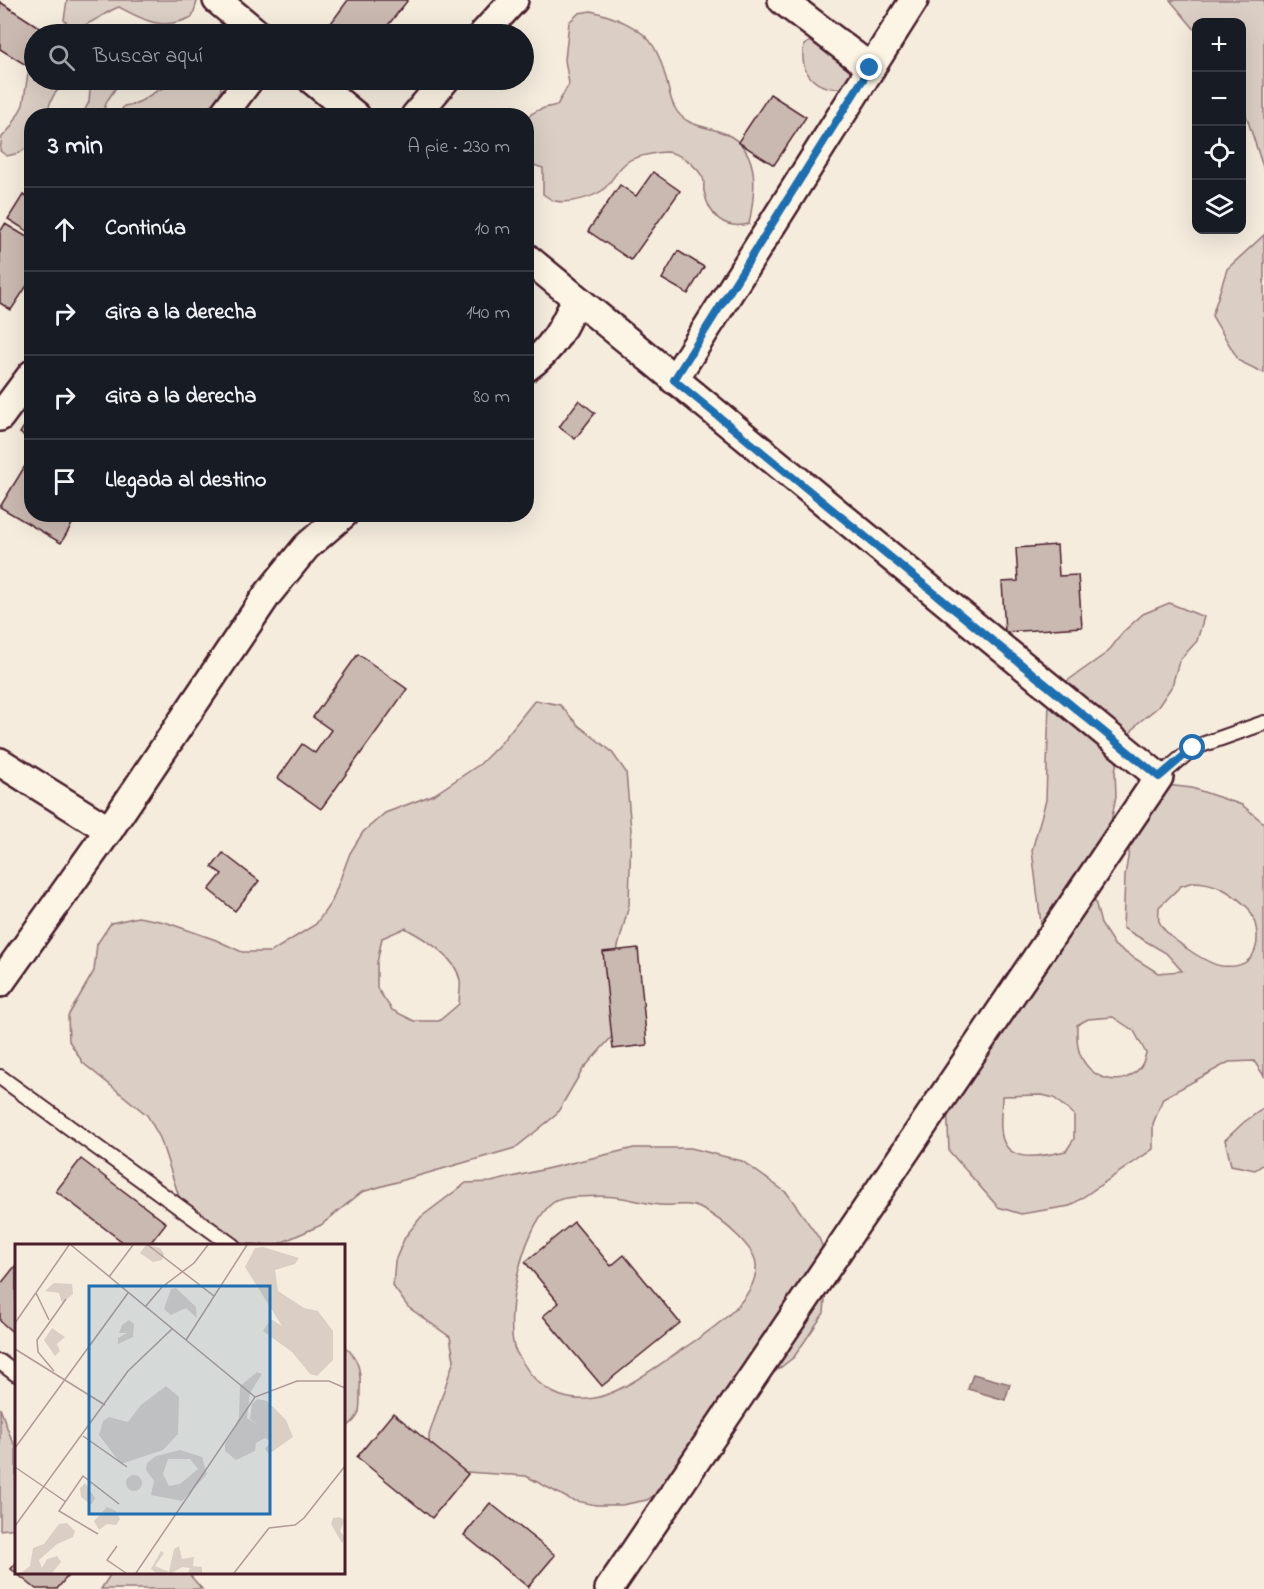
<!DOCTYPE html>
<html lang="es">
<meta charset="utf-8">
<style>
:root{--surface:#171b24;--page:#242831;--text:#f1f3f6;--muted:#9ea1a6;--line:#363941}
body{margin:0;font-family:"Indie Flower",sans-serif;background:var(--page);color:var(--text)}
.controls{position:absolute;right:18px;top:18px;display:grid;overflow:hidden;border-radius:12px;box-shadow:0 6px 24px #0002}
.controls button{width:54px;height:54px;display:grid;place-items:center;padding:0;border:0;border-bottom:2px solid var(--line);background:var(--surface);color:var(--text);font:30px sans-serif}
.stop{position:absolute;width:18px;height:18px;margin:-14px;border:4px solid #1f6fb2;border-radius:50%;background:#fff}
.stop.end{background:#1f6fb2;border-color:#fff;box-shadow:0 2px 6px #0008}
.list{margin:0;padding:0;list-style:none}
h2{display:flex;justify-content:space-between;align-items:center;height:78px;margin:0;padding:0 24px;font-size:26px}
h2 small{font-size:20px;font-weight:400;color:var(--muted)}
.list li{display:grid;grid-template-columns:39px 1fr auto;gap:18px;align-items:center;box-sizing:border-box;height:84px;padding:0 24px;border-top:2px solid var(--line)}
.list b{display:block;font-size:22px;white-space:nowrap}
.list em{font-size:20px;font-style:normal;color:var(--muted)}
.icon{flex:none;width:33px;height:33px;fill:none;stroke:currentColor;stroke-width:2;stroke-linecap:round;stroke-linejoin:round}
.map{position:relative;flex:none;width:1264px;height:1589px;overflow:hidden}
.search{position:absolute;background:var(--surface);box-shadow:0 6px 24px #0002;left:24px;top:24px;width:510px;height:66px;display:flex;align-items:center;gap:15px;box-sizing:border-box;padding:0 21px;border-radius:33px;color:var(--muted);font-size:22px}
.panel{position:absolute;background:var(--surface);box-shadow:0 6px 24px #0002;left:24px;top:108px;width:510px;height:414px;border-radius:24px}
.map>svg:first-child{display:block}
</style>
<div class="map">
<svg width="1264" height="1589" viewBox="0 0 1264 1589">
<rect width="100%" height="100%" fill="#f5ecde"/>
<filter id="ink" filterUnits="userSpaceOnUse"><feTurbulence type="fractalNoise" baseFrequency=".0167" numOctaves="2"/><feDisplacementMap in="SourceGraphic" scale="12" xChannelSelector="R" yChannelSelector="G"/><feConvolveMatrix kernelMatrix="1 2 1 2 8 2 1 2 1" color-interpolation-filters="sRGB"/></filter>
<g filter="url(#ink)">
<!-- green -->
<g fill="#dbcec4" stroke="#927678" stroke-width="1.5" fill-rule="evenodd">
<path d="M67 0H194L197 2 192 17C162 31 145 21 119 7 103 13 91 25 74 29L64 20Z"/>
<path d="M1170 0H1264V170L1242 103V22H1196V31Z"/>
<path d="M591 11C612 16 643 27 654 47 658 54 662 64 664 72 668 83 669 98 675 108 684 125 702 126 718 131 762 144 756 189 749 224 724 230 709 216 704 191 703 186 705 182 703 178 697 166 680 153 666 152 659 152 632 157 627 162 617 169 612 182 603 190 592 198 568 204 555 201 551 200 547 197 543 194V168L527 163V118C535 109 545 108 557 105L569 84 565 60 569 22 579 13Z"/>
<path d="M815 38 861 64 848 87C818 93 798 75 804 45Z"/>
<path d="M34 60V80H121L107 101 102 115H82L89 102 90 90 81 81C58 85 51 93 47 115L32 116 31 145 19 153 7 156 0 151 2 137 11 127 23 105 29 67Z"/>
<path d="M181 80H222L220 95 203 115 118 116 124 106C144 103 144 97 159 90 168 86 173 86 181 80Z"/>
<path d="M1264 235V373L1239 361 1212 316 1227 269Z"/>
<path d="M1169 603 1204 617 1197 641 1179 661 1172 686 1158 707 1138 723 1122 744 1115 770 1116 796 1111 822 1094 871V897L1101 924 1115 946 1158 973 1182 971 1166 953 1123 928 1125 876 1133 826 1167 785 1192 788 1242 805 1264 823V1076L1254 1061 1229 1062 1163 1098 1153 1124V1149L1070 1206 1021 1214 998 1207 949 1151 947 1101 1041 949V924L1032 850 1046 800 1049 701 1067 681 1108 652 1123 632 1143 614ZM1193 882C1216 882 1233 893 1249 909 1264 936 1260 970 1222 966 1207 964 1165 937 1159 921 1158 917 1159 911 1159 907L1181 886ZM1113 1017 1134 1031 1146 1053C1145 1057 1143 1063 1141 1066 1123 1091 1089 1079 1080 1054 1076 1044 1077 1035 1077 1025L1088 1019ZM1042 1095 1054 1098 1074 1115V1139L1066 1151C1043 1156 1003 1167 1001 1129 1000 1118 1002 1107 1002 1096Z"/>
<path d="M535 700 560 705 578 725 611 751 626 772 631 830 629 905 609 981 617 1031 583 1069 556 1115 515 1148 362 1192 321 1225 276 1245 224 1243 184 1212 160 1138 147 1115 83 1063 69 1041 68 1016 94 971 97 944 111 923 138 917 165 922 216 940 242 952H271L316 924 332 901 350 853 363 832 385 813 435 794 480 764 500 744ZM405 928C425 939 455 956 460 980 461 987 459 997 459 1004L439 1021H414L392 1010 377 988V963L382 938Z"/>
<path d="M1264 1108V1164L1255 1170 1231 1165 1225 1140 1244 1122Z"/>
<path d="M634 1148H691L742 1161 787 1193 819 1238 828 1261 824 1313 794 1357 753 1389 669 1485 647 1500 622 1505H596L571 1500 526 1476 452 1471 430 1459 429 1435 454 1360 450 1337 408 1307 393 1286 395 1261 405 1237 421 1217 466 1183 491 1182ZM574 1197C588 1197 602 1195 615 1197 630 1198 645 1204 660 1205 673 1206 687 1202 700 1208 714 1215 729 1227 740 1238 747 1246 755 1254 756 1264 759 1301 704 1335 678 1352 654 1368 623 1392 595 1398 564 1404 538 1389 523 1363 520 1358 516 1353 514 1347 505 1311 522 1233 549 1206 556 1199 565 1198 574 1197Z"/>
<path d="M344 1346C360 1358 361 1374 360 1392 360 1398 360 1406 359 1412 357 1419 350 1425 344 1429Z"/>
<path d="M0 1408 9 1433 16 1447V1528L0 1530Z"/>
<path d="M112 1572 188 1573 202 1589H101Z"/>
</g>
<!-- water -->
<path fill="#b8a39e" stroke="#8c6e70" stroke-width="1.5" d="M973 1374 1010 1384 1005 1400 968 1389Z"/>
<!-- building -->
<g fill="#cab9b1" stroke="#4a1f2b" stroke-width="1.5">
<path d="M348 0H408L381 34H323Z"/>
<path d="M0 2 48 33 46 34H34V52L26 65 0 49Z"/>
<path d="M332 80H354L346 90Z"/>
<path d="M770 94 806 117 774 165 738 142Z"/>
<path d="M653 172 680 191 631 260 588 231 620 185 636 196Z"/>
<path d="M23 195 32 200V234L8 219Z"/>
<path d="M5 224 32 240V278L11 310 0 303V232Z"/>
<path d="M678 251 704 267 688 294 662 279Z"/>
<path d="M579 400 595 413 575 439 559 427Z"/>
<path d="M32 414V441L20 433Z"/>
<path d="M25 466 32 470V514H78L61 543 0 507Z"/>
<path d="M1057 545 1059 576 1078 575 1082 627 1005 632 1002 582 1018 581 1016 548Z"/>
<path d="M358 654 407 689 321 809 278 778 302 744 315 753 331 730 313 717Z"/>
<path d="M223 853 259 881 235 911 209 890 222 874 212 867Z"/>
<path d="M638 948 647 1045 613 1049 603 952Z"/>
<path d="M81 1159 166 1223 148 1246H128L56 1191Z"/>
<path d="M574 1222 611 1266 624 1255 680 1323 602 1386 543 1316 559 1303 525 1262Z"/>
<path d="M16 1265V1335L0 1321V1285Z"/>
<path d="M393 1413 468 1474 432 1518 357 1457Z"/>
<path d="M490 1503 555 1555 528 1587 464 1535Z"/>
<path d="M16 1563V1572H71L57 1589H36L11 1569Z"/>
</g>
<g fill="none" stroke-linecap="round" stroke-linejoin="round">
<!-- lane casing -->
<g stroke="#4a1f2b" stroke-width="18">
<g id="lane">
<path d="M1159 777 1193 748 1264 723"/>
<path d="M0 1077 233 1246"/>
<path d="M0 1362 16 1374"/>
</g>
</g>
<!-- street casing -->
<g stroke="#4a1f2b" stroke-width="32">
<g id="street">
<path d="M217 0 258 34"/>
<path d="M782 0 871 68"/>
<path d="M483 34 514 0"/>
<path d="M312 80 356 116"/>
<path d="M222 116 249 80"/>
<path d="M415 116 445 80"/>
<path d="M526 257 1159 777 609 1589"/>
<path d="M526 368C553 349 563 328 576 299"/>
<path d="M674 380 914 0"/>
<path d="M0 417 32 374"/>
<path d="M0 762 109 830"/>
<path d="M0 983 109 830 267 595 306 547 344 514"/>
</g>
</g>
<!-- lane -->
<use href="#lane" stroke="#fcf5e5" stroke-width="14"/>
<!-- street -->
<use href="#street" stroke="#fcf5e5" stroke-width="27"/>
</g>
</g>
<g fill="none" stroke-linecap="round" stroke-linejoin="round" filter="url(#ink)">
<!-- route -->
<path stroke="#1f6fb2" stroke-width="8" d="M870 68 674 380 1159 777 1193 748"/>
</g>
<!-- overview -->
<g transform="translate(15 1244)">
<rect width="330" height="330" fill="#f5ecde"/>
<path d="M131 1 145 4 149 10 147 16 138 18 125 9ZM248 3 284 14 280 20 260 26 263 47 289 64 303 67 318 87V116L302 132 295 130 277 108 248 87 256 75 267 82 230 23 240 4ZM39 39 57 40 58 50 47 59 44 49 30 47ZM161 44 181 63 182 74 171 64 156 71 149 65 156 45ZM114 76 119 80 118 93 103 100V94L112 89H104L107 81ZM37 84 50 93 42 100 45 107 40 112 29 96ZM242 128 247 130 235 149 232 174 243 181 235 175 237 160 242 155 252 157 271 176 278 193 254 210 250 205 256 197 250 194 241 199 240 207 221 216 210 207V200L224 174 225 142ZM151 142 164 153 163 190 148 206 106 220 84 191 88 177 94 173 113 178 126 161ZM165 206 187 213 192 230 167 257 136 251 139 237 131 226 132 219 141 212ZM153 215H175L183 225 165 240 154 242 148 230ZM111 239a8 8 0 1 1 16 0a8 8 0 1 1-16 0ZM70 239 80 254 76 261 66 253 65 244ZM92 263 101 267 105 275 101 281 92 280 84 286 79 277ZM324 273 330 276 325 287 330 294 327 299 316 280 318 274ZM52 279 60 287 58 293 42 300 24 316 27 324 32 315 42 312 46 318 37 329H6L15 322 18 304 29 300 44 280ZM164 302 167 315 179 313 178 322 187 323V329H173L175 324 167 323 157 329H141L136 325 146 307 149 309 140 322 154 328 159 305Z" fill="#dbcec4" fill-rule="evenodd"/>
<path fill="none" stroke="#b19a96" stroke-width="1.5" d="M56 1 240 153M133 1 199 52M94 33 118 1M21 49 34 76M130 63 147 43 179 19 193 1M0 79 54 1M171 96 232 1M0 105 90 161M39 127 23 108 22 96 51 55M68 192 112 223M0 204 113 49M0 223 51 258M0 282 113 127 157 85M83 290 44 267 68 232 104 260M102 302 92 316 111 329M121 329 240 153 282 137H314L330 144M219 329 254 284 280 281 289 274 330 222"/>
<path fill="#1f6fb2" fill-opacity="0.15" stroke="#1f6fb2" stroke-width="3" d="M74 42H255V270H74Z"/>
<rect width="330" height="330" fill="none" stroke="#4a1f2b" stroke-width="3"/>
</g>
</svg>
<div class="controls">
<button>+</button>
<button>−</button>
<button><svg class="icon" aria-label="locate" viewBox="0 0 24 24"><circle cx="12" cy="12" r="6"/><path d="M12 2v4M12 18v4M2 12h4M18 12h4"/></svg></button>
<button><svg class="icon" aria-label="layers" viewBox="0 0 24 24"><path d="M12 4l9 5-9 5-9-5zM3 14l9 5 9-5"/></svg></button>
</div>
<div class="stop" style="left:1193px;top:748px"></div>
<div class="stop end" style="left:870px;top:68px"></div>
<div class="search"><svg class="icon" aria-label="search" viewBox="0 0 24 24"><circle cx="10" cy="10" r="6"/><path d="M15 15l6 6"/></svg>Buscar aquí</div>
<section class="panel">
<h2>3 min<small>A pie · 230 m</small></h2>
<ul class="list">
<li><svg class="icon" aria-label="ahead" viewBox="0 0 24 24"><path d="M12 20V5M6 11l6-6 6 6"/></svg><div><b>Continúa</b></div><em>10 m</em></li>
<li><svg class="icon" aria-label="right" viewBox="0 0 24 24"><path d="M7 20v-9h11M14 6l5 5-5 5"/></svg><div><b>Gira a la derecha</b></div><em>140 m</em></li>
<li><svg class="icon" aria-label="right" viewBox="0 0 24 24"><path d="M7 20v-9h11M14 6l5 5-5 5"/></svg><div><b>Gira a la derecha</b></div><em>80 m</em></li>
<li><svg class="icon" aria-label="arrive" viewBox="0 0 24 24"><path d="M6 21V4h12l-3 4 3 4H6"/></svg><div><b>Llegada al destino</b></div></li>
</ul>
</section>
</div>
